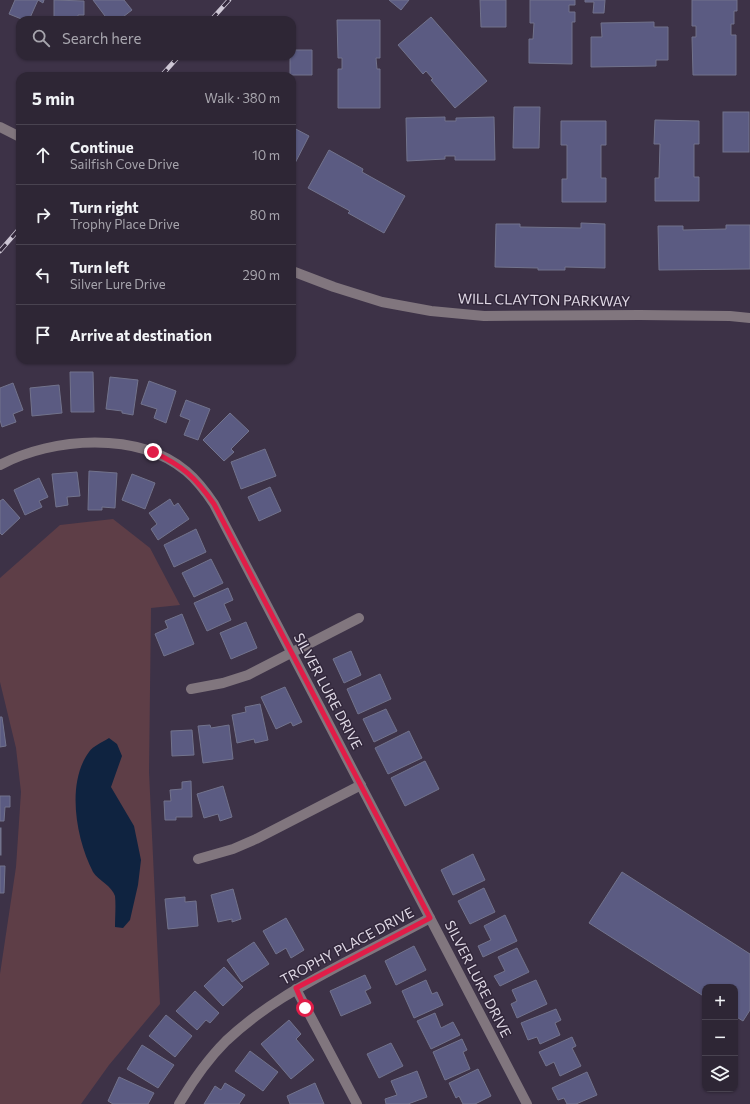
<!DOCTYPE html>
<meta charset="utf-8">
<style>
:root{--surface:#2e2635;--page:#362e3d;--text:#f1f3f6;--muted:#a7a5ad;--line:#494350}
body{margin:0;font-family:Commissioner,sans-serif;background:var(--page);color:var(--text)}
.controls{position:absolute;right:12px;bottom:12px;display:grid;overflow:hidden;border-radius:8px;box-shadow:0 1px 3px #0004}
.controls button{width:36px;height:36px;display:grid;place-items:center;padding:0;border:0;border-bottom:1px solid var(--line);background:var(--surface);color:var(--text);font:20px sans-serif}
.stop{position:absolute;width:12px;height:12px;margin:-9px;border:3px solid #e11d48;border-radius:50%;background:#fff}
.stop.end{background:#e11d48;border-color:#fff;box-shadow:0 1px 4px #0008}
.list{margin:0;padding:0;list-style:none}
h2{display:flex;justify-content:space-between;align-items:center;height:52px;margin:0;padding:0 16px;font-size:17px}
h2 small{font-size:13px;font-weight:400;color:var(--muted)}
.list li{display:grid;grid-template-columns:26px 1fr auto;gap:12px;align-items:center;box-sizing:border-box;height:60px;padding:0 16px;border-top:1px solid var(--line)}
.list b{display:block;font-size:15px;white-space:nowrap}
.list p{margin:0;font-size:13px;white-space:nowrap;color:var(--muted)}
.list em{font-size:13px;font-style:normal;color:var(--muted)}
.icon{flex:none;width:22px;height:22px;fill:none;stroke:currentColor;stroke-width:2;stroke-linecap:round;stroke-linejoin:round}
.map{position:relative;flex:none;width:750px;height:1104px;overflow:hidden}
.search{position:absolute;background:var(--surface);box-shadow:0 1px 3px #0004;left:16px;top:16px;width:280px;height:44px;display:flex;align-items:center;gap:10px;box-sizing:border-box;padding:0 14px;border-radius:12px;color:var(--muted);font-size:15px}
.panel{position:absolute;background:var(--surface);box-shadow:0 1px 3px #0004;left:16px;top:72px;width:280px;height:292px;border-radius:12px}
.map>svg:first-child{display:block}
</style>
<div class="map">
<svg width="750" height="1104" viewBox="0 0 750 1104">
<rect width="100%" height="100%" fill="#3d3247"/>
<!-- green -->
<path fill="#5e3e47" d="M113 519 150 548 180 605 151 608 149 772 160 1004 109 1065 81 1104H0V974L16 867 21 792 16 748 0 682V578L60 525Z"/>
<!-- water -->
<path fill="#0f2340" d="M109 738 117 744 122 756 111 787 134 826 141 860 138 885 130 920 123 928 115 927C115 917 116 906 115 896 112 886 98 880 93 872 76 839 66 783 89 752 93 746 103 742 109 738Z"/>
<!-- building -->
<g fill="#5b5b82" stroke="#72738c">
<path d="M15 0H44L43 3 38 0 29 20H24L9 14Z"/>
<path d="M54 0 84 1V15H78V20H54Z"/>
<path d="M93 0H124L132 10 119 20H108Z"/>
<path d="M389 0H409L401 10Z"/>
<path d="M480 0H506V27H481Z"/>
<path d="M530 0H575V5H569V12H575V22H572V64L529 63V39H533L534 23H530Z"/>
<path d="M585 0H605L604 13H593L594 2H585Z"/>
<path d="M692 0H737V11H734V24H731V35H736V75H693L692 37H696V26H692Z"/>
<path d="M431 17 487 81 455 108 431 80 433 79 426 71 423 74 398 45Z"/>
<path d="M337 20H380V58H376L377 69H380V108H338V69H342V58H338Z"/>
<path d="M654 22V27H668V60H656V66L591 67V37H602L601 23Z"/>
<path d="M292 50H312V75H290V56H292Z"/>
<path d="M514 107H540L539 148H513Z"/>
<rect x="723" y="112" width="26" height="40"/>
<path d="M445 117V121H456V118L494 117 495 160H455V156H445V159L407 161 406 118Z"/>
<path d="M655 120 699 121V144H694V177H699V201H655V178H659L660 144H654Z"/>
<path d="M561 121H606V145H601V178H606V202H562V179H567V145H561Z"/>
<path d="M292 127 309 136 292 169Z"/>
<path d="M329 150 363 169 362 172 405 196 384 233 348 213 350 211 308 188Z"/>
<path d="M581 223 605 224V268L565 267V270H538V268L495 267 496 224H520V227L581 228Z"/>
<path d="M726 225H750V269L659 270 658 226H683V230L726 229Z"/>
<path d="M70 372H93L94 412H71Z"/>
<path d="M110 377 138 380 133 415 122 413V411L106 409Z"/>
<path d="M149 381 176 391 166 423 154 418 157 409 141 404Z"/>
<path d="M13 383 23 410 13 414 16 422 2 427 0 420V388Z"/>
<path d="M59 385 62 413 32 416 30 388Z"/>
<path d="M186 400 210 409 198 440 184 435 190 420 180 416Z"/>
<path d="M230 413 249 431 231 449 234 452 224 461 203 440Z"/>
<path d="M265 449 276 476 241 489 231 462Z"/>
<path d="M89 471 117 473 115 508 102 507V510H88Z"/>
<path d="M77 472 80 496 67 497 68 505 56 507 52 474Z"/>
<path d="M132 474 155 483 145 509 122 500Z"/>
<path d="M39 478 48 497 39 501 42 507 25 515 14 490Z"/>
<path d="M270 487 281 511 259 521 248 497Z"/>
<path d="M3 499 20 518 2 535 0 533V501Z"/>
<path d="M170 499 174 506 178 503 189 519 158 540 151 529 157 524 149 513Z"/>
<path d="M196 529 206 552 174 567 164 545Z"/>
<path d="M211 559 223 583 194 597 182 573Z"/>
<path d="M228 588 233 600 224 604 231 620 207 631 194 603Z"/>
<path d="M182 614 194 644 164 656 155 634 168 628 165 621Z"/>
<path d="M246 622 257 648 231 659 220 633Z"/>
<path d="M351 651 361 675 344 683 333 659Z"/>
<path d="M380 674 391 699 358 714 347 689Z"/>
<path d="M285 687 302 722 293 726 291 722 276 729 261 697Z"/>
<path d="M260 704 268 740 255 743 254 739 237 743 232 715 246 712 245 707Z"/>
<path d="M386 709 397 731 374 742 363 719Z"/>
<path d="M0 717H2L6 746 0 747Z"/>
<path d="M210 725 211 728 229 725 233 759 203 763 198 726Z"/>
<path d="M192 730 194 755 172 756 171 731Z"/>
<path d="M409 731 422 758 388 774 375 748Z"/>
<path d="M425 761 439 789 405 806 391 778Z"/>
<path d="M191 781 192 817H176V820H165L164 801H171L170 790 182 789V782Z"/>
<path d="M223 786 232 817 220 821 218 814 204 818 197 794Z"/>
<path d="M0 796H10V807H5L4 821H0Z"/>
<rect x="0" y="828" width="1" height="27"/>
<path d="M473 854 485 880 453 895 441 870Z"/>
<path d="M0 866H5L4 893H0Z"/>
<path d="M622 872 750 954V1010L743 1021 735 1016V987H705V997L589 923Z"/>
<path d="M484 888 495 912 470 924 458 901Z"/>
<path d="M233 889 241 919 232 922V919L218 922 211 895Z"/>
<path d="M185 897V902L196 901 198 926 168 929 165 899Z"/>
<path d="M505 915 517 941 483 957 478 946 491 940 484 926Z"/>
<path d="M286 918 304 950 291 958 286 948 276 954 263 931Z"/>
<path d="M254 942 269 964 242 982 227 960Z"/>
<path d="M414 946 426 970 396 985 385 961Z"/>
<path d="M517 948 529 972 500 986 494 976 505 971 498 957Z"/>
<path d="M224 967 243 987 223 1006 204 986Z"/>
<path d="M365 975 371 988 365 991 371 1003 341 1016 330 991Z"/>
<path d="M426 980 432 994 437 992 443 1005 414 1018 402 991Z"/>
<path d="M536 980 547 1004 517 1018 511 1004 517 1001 512 990Z"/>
<path d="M195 991 219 1013 210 1023 206 1020 197 1030 176 1011Z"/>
<path d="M556 1009 561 1020 555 1023 560 1035 540 1044 537 1037 528 1040 521 1023Z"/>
<path d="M435 1013 441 1028 453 1022 460 1035 431 1049 417 1021Z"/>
<path d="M166 1015 192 1036 175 1057 149 1036Z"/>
<path d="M289 1020 301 1034 296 1039 314 1060 291 1079 261 1044Z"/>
<path d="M572 1037 576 1046 572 1048 581 1066 560 1076 554 1062 546 1066 539 1052Z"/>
<path d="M462 1039 467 1050 463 1052 470 1069 445 1080 433 1052Z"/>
<path d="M391 1043 403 1066 379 1078 367 1054Z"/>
<path d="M142 1045 174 1065 158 1088 127 1069Z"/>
<path d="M250 1051 278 1072 263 1091 235 1071Z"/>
<path d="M478 1069 491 1096 475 1104H463L459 1096 456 1098 449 1083Z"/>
<path d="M417 1071 427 1097 408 1104H386L385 1099 397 1095 391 1081Z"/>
<path d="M587 1072 597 1095 576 1104H567L564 1098 558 1100 552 1088Z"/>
<path d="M119 1077 154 1093 148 1104H113L108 1101Z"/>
<path d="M225 1083 245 1095 239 1104H204L215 1086 221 1090Z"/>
<path d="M315 1083 324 1104H290L287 1096Z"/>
</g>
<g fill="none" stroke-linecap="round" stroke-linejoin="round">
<!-- minor -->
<g stroke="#81767e" stroke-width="10">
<path d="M0 127 20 137"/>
<path d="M292 271 334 287 382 302 431 311 484 316 640 315 730 316 750 318"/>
<path d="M0 465C53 437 138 431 186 471 198 481 206 492 214 504L527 1104"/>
<path d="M191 689 223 683 248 675 359 618"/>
<path d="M198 859 233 849 256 839 361 785"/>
<path d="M296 989 357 1104"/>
<path d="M179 1104C192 1082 208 1059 226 1041 262 1007 301 986 344 963 373 948 402 933 430 918"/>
</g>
<!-- rail casing -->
<g stroke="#cec7d5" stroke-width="4.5">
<g id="rail">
<path d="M211 20 229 0"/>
<path d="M161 76 179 56"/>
<path d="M0 251 20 228"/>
</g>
</g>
<!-- rail -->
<use href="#rail" stroke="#33283c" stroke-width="3" stroke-dasharray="9" stroke-linecap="butt"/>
</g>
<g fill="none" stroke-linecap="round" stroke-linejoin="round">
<!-- route -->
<path stroke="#e11d48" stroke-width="5" d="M153 452C183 466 195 477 214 504L430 918 296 988 305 1008"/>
</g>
<g text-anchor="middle" stroke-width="3" stroke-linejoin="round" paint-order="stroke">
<!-- street labels -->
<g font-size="14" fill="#dfd8e5" stroke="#33283c">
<text transform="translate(544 300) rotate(1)" y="5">WILL CLAYTON PARKWAY</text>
<text transform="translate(328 691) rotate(62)" y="5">SILVER LURE DRIVE</text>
<text transform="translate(347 946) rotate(-28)" y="5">TROPHY PLACE DRIVE</text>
<text transform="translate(478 979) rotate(63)" y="5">SILVER LURE DRIVE</text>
</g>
</g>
</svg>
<div class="controls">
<button>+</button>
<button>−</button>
<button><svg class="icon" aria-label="layers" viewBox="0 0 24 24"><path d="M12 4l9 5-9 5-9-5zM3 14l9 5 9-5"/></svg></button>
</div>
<div class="stop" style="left:305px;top:1008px"></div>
<div class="stop end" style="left:153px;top:452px"></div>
<div class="search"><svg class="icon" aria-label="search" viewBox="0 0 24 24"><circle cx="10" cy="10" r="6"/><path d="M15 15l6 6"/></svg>Search here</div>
<section class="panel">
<h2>5 min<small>Walk · 380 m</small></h2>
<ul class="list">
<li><svg class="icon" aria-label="ahead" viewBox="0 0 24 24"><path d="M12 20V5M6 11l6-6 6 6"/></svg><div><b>Continue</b><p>Sailfish Cove Drive</p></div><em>10 m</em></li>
<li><svg class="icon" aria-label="right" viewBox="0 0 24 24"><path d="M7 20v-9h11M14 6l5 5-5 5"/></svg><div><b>Turn right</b><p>Trophy Place Drive</p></div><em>80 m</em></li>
<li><svg class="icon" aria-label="left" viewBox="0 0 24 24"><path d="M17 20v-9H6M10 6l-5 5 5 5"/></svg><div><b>Turn left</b><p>Silver Lure Drive</p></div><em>290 m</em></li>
<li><svg class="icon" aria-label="arrive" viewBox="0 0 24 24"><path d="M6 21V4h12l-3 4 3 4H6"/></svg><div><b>Arrive at destination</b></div></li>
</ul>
</section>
</div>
